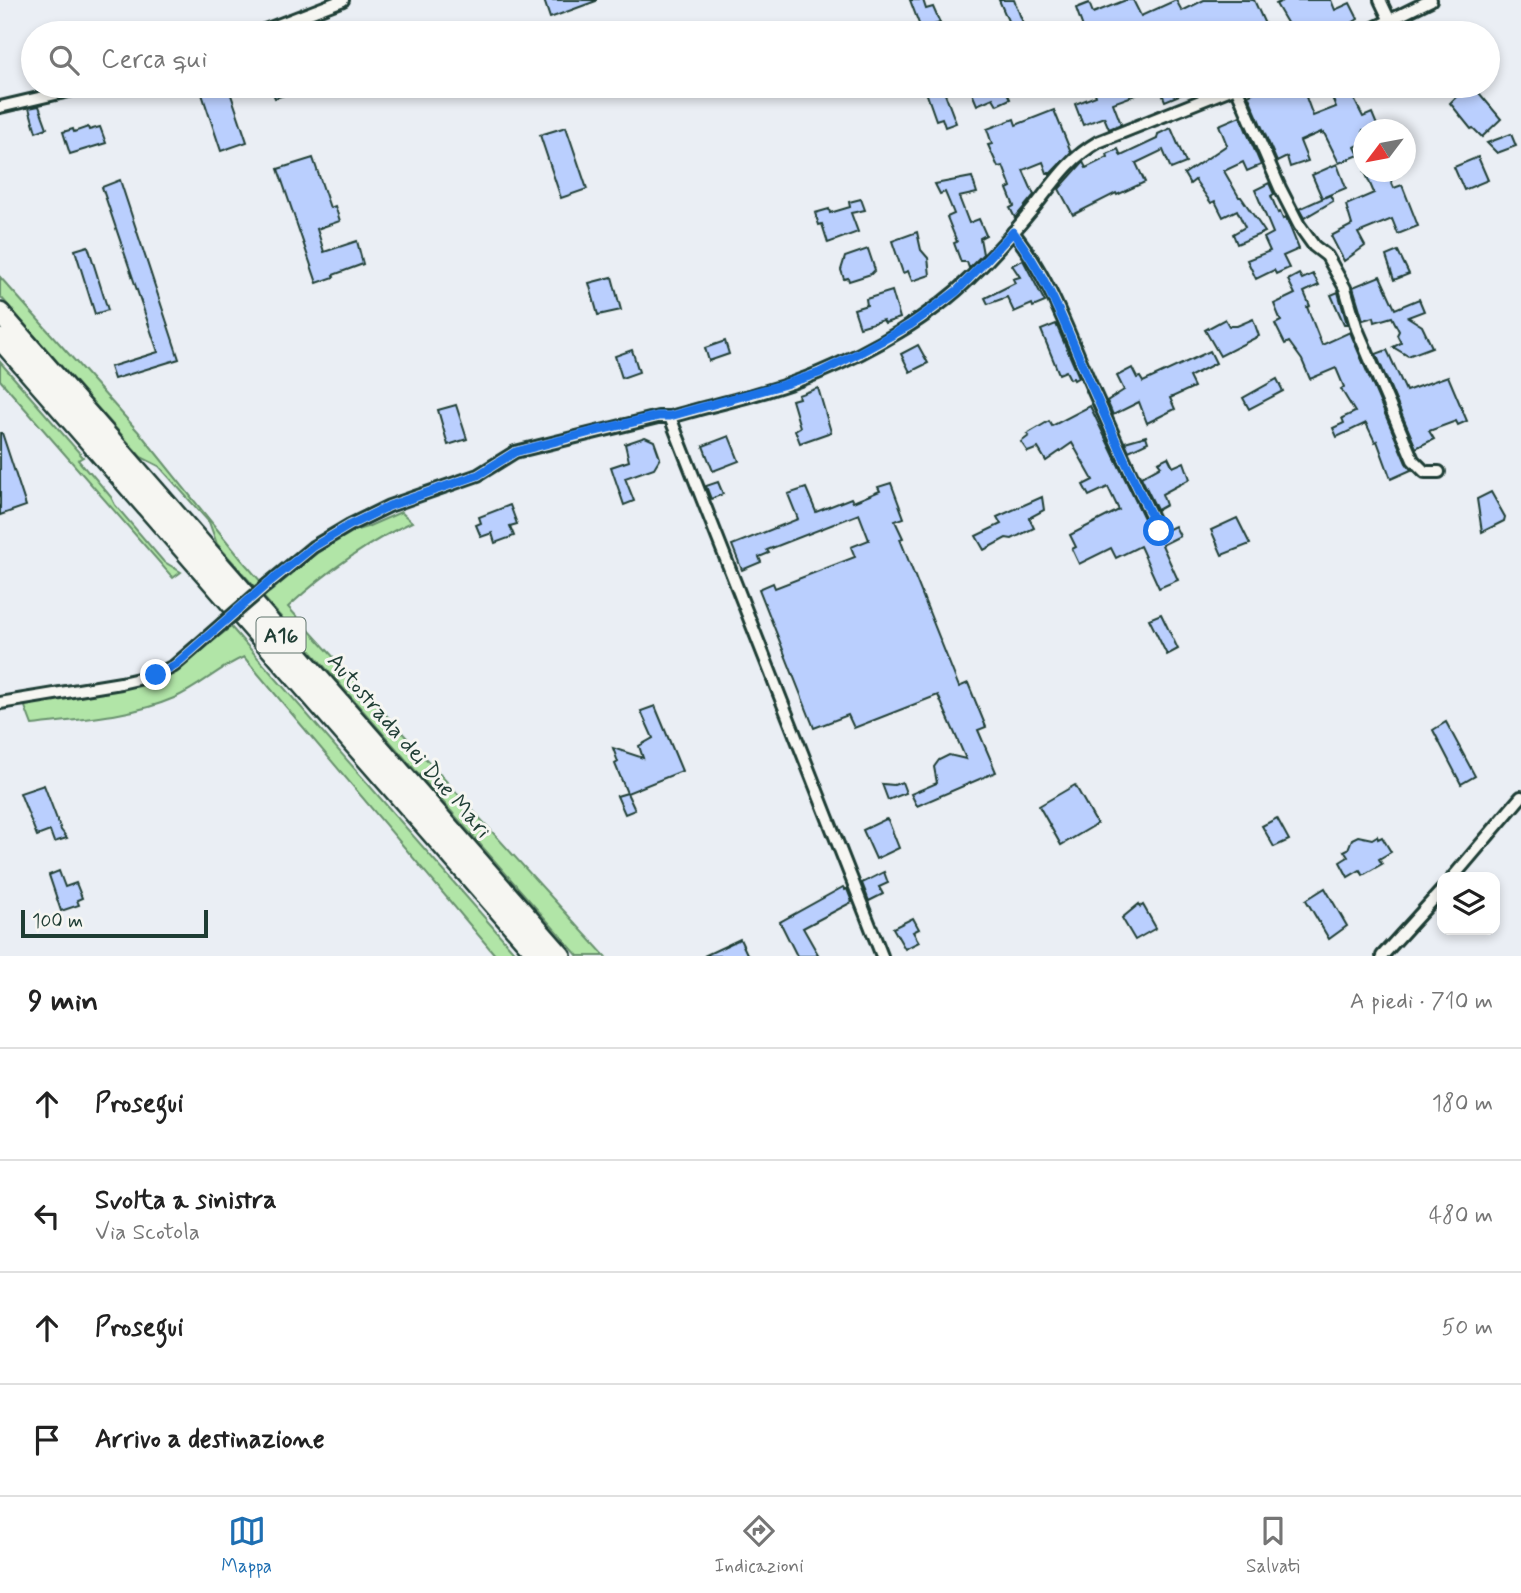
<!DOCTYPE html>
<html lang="it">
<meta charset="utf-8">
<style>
:root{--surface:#fff;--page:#f2f2f2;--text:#222;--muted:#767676;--line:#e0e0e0;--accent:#1f6fb2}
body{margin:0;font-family:Mynerve,sans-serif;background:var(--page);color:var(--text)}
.controls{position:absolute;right:21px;bottom:21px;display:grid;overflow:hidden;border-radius:14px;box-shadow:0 4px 10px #0003}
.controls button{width:63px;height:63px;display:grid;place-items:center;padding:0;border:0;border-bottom:2px solid var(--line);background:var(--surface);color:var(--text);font:35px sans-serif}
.compass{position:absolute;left:1353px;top:119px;width:63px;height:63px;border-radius:50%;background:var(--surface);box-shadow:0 4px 10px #0003;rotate:238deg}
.scale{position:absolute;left:21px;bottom:18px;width:187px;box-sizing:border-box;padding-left:7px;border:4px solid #1f3d34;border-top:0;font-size:19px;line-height:24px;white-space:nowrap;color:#1f3d34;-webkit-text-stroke:5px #f6f6f2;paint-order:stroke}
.stop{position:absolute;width:21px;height:21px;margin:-16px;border:5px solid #1a73e8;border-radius:50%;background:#fff}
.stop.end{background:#1a73e8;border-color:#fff;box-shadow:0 2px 7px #0008}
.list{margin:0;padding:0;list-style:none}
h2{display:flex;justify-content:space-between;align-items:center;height:91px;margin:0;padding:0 28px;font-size:30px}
h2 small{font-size:23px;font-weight:400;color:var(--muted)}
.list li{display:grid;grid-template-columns:46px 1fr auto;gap:21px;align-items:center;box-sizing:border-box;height:112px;padding:0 28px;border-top:2px solid var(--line)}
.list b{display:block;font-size:26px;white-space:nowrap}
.list p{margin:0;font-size:23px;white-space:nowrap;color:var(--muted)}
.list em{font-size:23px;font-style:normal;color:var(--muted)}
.icon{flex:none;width:38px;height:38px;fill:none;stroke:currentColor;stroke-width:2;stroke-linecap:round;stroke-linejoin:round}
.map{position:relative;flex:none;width:1521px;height:956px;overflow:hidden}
.search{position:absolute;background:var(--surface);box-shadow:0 4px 10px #0003;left:21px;right:21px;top:21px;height:77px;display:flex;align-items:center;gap:18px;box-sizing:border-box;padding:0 24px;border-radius:38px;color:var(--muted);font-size:26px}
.sheet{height:539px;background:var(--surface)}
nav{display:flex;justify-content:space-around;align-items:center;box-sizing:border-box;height:98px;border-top:2px solid var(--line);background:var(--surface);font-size:19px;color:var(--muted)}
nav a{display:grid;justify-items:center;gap:4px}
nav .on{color:var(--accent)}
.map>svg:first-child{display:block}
</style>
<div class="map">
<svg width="1521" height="956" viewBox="0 0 1521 956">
<rect width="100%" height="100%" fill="#eaeef4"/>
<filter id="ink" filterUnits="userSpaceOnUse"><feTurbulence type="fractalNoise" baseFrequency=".0143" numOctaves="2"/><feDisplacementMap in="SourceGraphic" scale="14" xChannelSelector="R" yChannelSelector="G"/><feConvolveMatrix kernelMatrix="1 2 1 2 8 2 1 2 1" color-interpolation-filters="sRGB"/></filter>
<g filter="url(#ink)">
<!-- green -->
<g fill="#b1e5a7" stroke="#68916e" stroke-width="2">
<path d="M0 277 143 437 241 559 270 592 319 551 350 532 367 527 401 512 412 522C368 542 325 573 288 607L605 956H578L217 544 209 522 159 466 141 457 0 296Z"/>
<path d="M0 362 83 457 78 460 88 472H90L111 497 115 505 163 561 181 572 173 578 0 380Z"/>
<path d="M231 627 518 956H496L244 657C219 667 200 687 174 698 130 717 79 719 32 725L24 704 175 670Z"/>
</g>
<!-- building -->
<g fill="#bacffe" stroke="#1f3d34" stroke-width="2" fill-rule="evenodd">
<path d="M544 0H596V1L550 18Z"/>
<path d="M910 0H923L926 9 933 7 940 23 921 29Z"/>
<path d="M999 0H1014L1023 23 1011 28Z"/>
<path d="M1126 0H1133L1141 16 1176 0 1182 11 1204 0H1254L1269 33H1085L1076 8 1089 3 1093 13Z"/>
<path d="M1284 0H1331L1335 10 1350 3 1358 19 1341 30 1339 28 1328 33H1293L1276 4Z"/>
<path d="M228 86 247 142 221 151 202 94Z"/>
<path d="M270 86H306V88L275 98Z"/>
<path d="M924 86H942L956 123 945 127 942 118 936 120Z"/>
<path d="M969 86H1004L1010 99 997 105 993 98 977 105Z"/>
<path d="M1104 86H1157V87L1113 103 1121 124 1109 129 1104 117 1083 125 1075 104 1096 96 1094 90Z"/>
<path d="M1159 86H1201L1165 101Z"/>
<path d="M1266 86H1352L1357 97 1354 99 1363 117 1372 113 1379 130H1363V143L1355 147 1359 155 1339 163 1324 133 1321 134V132L1300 141 1308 161 1290 167 1287 157 1277 162 1248 95ZM1328 88 1336 107 1313 116 1306 97Z"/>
<path d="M1467 86 1480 94 1501 119 1482 137 1473 128 1471 129 1450 103Z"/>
<path d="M39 106 47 128 36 132 29 108Z"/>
<path d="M1054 110 1071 152 1051 173H1047L1043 162 1023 170 1034 195 1015 218 1010 208 1014 206 1007 189 1011 187 1003 166 998 167 988 145 992 144 987 129 1014 119 1016 125Z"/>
<path d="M1240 116 1261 165 1247 171 1243 162 1224 171 1239 197H1241L1265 232 1237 244 1233 234 1245 227 1237 210 1223 217 1215 201 1211 203 1195 180 1190 184 1184 174 1227 145 1219 125Z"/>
<path d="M88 127 89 130 100 127 106 143 70 154 63 132 73 129 74 132Z"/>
<path d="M566 127 587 189 561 198 540 135Z"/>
<path d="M1171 128 1186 163 1171 169 1163 150 1136 163 1145 182 1117 195 1116 193 1073 215 1059 189 1083 162 1086 168 1108 157 1107 154 1118 149 1121 156 1157 139 1158 134Z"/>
<path d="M1511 134 1516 146 1497 153 1487 143Z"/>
<path d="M1478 157 1488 180 1464 190 1454 167Z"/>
<path d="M313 158 330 208 335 206 340 221 317 229 324 252 357 241 363 264 333 275 334 277 317 283 278 169Z"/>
<path d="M1337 164 1346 188 1322 198 1312 175Z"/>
<path d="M1365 172H1387L1394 188 1402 185 1418 226 1398 234 1392 219 1358 233 1365 246 1344 261 1331 236 1352 225 1346 205 1374 193Z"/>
<path d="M972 177 977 193 959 197 969 223 979 219 986 235 980 238 983 254 969 268 967 262H961L954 243 957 242 947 217 954 214 950 204 945 192 940 194 935 184Z"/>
<path d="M120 180 179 359 114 379 110 367 158 352 102 187Z"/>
<path d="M1269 183 1274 194 1271 196 1278 213 1280 212 1283 219 1286 217 1299 249 1283 256 1289 268 1276 274 1274 270 1256 279 1247 260 1270 251 1264 238 1273 233 1255 190Z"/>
<path d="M1330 195 1333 201 1304 218 1299 209Z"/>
<path d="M861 199 865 210 851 213 858 232 828 243 822 224 819 225 815 213 829 209 830 213 850 207 849 202Z"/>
<path d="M917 232 921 250 928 258 930 275 912 281 908 271 903 273 892 241Z"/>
<path d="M88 246 108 310 95 314 75 250Z"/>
<path d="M868 249 875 270 871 274 849 281 848 278 844 279 841 270 845 257Z"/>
<path d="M1398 251 1409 274 1394 280 1386 256Z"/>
<path d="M1023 260 1045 302 1033 307 1032 304 1014 312 1007 297 988 304 985 298 1015 283 1013 279 1020 277 1012 265Z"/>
<path d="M1299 274 1302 279 1313 274 1319 285 1304 292 1310 306 1307 307 1322 345 1350 332 1406 463 1411 470 1391 479 1377 441 1375 442 1366 423 1337 437 1333 428 1344 423 1342 418 1355 412 1341 389 1344 387 1336 368 1310 379 1302 360 1289 342 1285 344 1275 324 1281 321 1274 304 1295 294 1288 280Z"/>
<path d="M1380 276 1395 309 1419 299 1424 311 1408 317 1422 326 1432 347 1408 356 1393 347 1401 343 1397 335 1399 331 1392 317 1375 322 1374 317 1363 320 1353 287Z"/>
<path d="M612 277 621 310 598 315 589 283Z"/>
<path d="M892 291 900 318 885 323 883 320 860 327 854 309 867 305 866 299Z"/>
<path d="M1338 292 1347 324H1344L1331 295Z"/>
<path d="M1225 319 1229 326H1237L1253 319 1259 336 1220 356 1205 330Z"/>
<path d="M1056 324 1079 377 1074 380 1073 378 1070 379 1066 371 1059 374 1041 330Z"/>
<path d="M725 341 729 354 709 361 705 348Z"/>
<path d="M918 345 928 363 910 372 901 354Z"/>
<path d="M632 350 639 372 622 378 615 356Z"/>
<path d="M1387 350 1406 391 1448 376 1467 421 1458 425 1456 421 1429 431 1434 439 1416 448 1376 354Z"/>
<path d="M1210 351 1216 363 1189 377 1194 387 1170 398 1175 409 1147 423 1139 402 1113 415 1107 401 1124 390 1117 376 1132 368 1137 378 1140 377 1143 382Z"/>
<path d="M1277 379 1283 391 1249 409 1243 398Z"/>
<path d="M818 388 831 432 800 443 795 430 800 427 792 400 799 398 798 395Z"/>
<path d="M456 405 467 439 448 445 438 410Z"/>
<path d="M1090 406 1152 535 1155 538H1162L1167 530 1175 526 1180 536 1162 545 1178 580 1159 588 1140 546 1116 558 1111 548 1079 564 1072 549 1076 547 1070 535 1119 510 1108 487 1089 496 1083 485 1093 480 1072 443 1046 461 1038 448 1028 452 1021 442 1029 436 1027 434 1049 421 1052 426Z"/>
<path d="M0 433H2L26 506 0 515Z"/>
<path d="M729 436 739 461 713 471 703 446Z"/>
<path d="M1146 436 1148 442 1129 451 1125 442Z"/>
<path d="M645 437 654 441 660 458 654 468 625 478 634 501 624 505 611 467 629 461 625 444Z"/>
<path d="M1168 457 1173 467 1184 462 1190 479 1162 494 1166 505 1157 510 1141 477 1161 466 1158 462Z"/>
<path d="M718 482 723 494 711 499 706 486Z"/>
<path d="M891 483 904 518 895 521 903 538 900 539 959 687 968 683 986 727 978 730 996 772 917 806 911 794 937 783 934 767 939 760 949 755 966 759 938 695 854 728 848 715 814 728 759 589 773 583 775 588 855 557 851 547 869 540 859 514 767 550 769 553 759 557 761 562 742 570 732 545 798 519 788 494 806 488 816 512 851 498 853 502 880 491 878 487Z"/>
<path d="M1491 492 1505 517 1504 521 1482 532 1477 499Z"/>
<path d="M1042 497 1044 510 1029 518 1034 528 1012 539 1006 538 984 550 976 536 1001 524 997 517Z"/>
<path d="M510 505 517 524 510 526 514 536 495 543 492 533 481 537 476 525 481 523 479 517Z"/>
<path d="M1237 518 1250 544 1222 555 1211 530Z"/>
<path d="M1161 614 1178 649 1167 655 1149 619Z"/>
<path d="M655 706 682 771 627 793 635 810 625 814 617 796 627 793 615 764 618 762 613 748 643 758 639 746 653 738 641 711Z"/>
<path d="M1446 722 1475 776 1461 784 1433 730Z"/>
<path d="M902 782 906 793 888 800 882 784 894 785Z"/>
<path d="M44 785 61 830 67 838 54 842 50 831 37 836 20 793Z"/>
<path d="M1075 785 1097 824 1061 845 1039 806Z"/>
<path d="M1277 818 1289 840 1274 847 1262 826Z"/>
<path d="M886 819 888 820 899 848 876 859 863 830Z"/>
<path d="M1358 836 1372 839 1377 836 1378 839 1382 837 1391 852 1379 859 1382 864 1363 875 1360 870 1348 877 1340 862 1348 857 1344 851 1348 849 1352 839Z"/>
<path d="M59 871 65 887 76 883 82 898 77 900 79 905 61 911 49 875Z"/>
<path d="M884 872 888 883 879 887 883 894 869 901 862 883Z"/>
<path d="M843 887 845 890 847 889 852 902 803 928 819 956H797L780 922Z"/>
<path d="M1325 888 1347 926 1329 939 1306 900Z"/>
<path d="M1139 904 1140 907 1143 905 1156 928 1135 940 1122 918Z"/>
<path d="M913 918 919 929 913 932 919 942 905 949 893 928Z"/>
<path d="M740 939 748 956H704Z"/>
</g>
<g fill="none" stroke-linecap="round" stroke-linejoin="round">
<!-- minor casing -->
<g stroke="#1f3d34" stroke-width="16">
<g id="minor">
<path d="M1380 0 1390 21"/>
<path d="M257 33 343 0"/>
<path d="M1364 33 1431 0"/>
<path d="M1236 87 1280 188 1299 225 1314 246 1327 256 1345 288 1357 329 1413 460 1425 472H1439"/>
<path d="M0 107 90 86"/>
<path d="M1013 232C1049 277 1068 332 1091 385 1113 434 1134 483 1159 531"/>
<path d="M670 417 882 956"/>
<path d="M268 584 313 547 350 525 389 506 478 475 515 452 658 417H670C719 403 771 393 818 373 871 351 931 317 971 277 993 256 1013 233 1032 210 1054 183 1067 160 1098 142L1238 86"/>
<path d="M0 703 121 683 156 675 174 666 222 624"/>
<path d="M1453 877 1521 797"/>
<path d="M1382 956 1442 890"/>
</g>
</g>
<!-- motorway casing -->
<g stroke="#1f3d34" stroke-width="24">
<g id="motorway">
<path d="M0 313 561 956"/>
<path d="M0 339 539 956"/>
</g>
</g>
<!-- minor -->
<use href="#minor" stroke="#f6f6f2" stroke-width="10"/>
<!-- motorway -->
<use href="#motorway" stroke="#f6f6f2" stroke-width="19"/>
<!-- minor-bridge casing -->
<g stroke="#1f3d34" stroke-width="16" stroke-linecap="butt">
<path id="minor-bridge" d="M222 624 268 584"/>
</g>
<!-- minor-bridge -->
<use href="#minor-bridge" stroke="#f6f6f2" stroke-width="10"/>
</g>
</g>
<g fill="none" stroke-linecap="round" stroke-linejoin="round" filter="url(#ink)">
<!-- route -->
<path stroke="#1a73e8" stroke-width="9" d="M156 675 174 666 268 583 313 547 350 525 389 506 478 475 515 452 591 432 658 416H670L782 385 819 373 859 353 910 325 957 291 1013 232C1048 278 1068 332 1091 385 1113 434 1134 483 1159 531"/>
</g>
<g text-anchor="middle" stroke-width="6" stroke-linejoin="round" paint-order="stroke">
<!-- shield labels -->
<rect fill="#f6f6f2" stroke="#60746d" stroke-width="2" x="256.5" y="617.5" width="49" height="35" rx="5"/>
<g font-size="21" font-weight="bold" fill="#1f3d34">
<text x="281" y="642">A16</text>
</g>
<!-- street labels -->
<g font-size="23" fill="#1f3d34" stroke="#f6f6f2">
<text transform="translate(410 745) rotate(49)" y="8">Autostrada dei Due Mari</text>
</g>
</g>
</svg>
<div class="controls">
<button><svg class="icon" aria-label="layers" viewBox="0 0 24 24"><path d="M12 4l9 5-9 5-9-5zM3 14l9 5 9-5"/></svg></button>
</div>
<svg class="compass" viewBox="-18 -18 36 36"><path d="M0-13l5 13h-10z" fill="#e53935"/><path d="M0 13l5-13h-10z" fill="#767676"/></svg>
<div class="scale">100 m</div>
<div class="stop" style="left:1159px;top:531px"></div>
<div class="stop end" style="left:156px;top:675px"></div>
<div class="search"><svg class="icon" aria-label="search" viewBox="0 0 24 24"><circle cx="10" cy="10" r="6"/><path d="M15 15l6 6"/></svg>Cerca qui</div>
</div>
<section class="sheet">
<h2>9 min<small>A piedi · 710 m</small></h2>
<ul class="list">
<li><svg class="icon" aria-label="ahead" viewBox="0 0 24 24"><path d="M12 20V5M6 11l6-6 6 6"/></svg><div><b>Prosegui</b></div><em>180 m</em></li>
<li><svg class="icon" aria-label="left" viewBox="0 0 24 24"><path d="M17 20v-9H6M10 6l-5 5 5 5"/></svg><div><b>Svolta a sinistra</b><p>Via Scotola</p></div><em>480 m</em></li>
<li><svg class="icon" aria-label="ahead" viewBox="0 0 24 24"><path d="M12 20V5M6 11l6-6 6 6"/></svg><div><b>Prosegui</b></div><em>50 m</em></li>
<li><svg class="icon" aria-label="arrive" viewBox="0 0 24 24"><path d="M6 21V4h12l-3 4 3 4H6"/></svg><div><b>Arrivo a destinazione</b></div></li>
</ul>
</section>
<nav>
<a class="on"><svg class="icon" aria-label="map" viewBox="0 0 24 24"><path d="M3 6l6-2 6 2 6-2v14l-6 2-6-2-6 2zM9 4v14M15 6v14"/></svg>Mappa</a>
<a><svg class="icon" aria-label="directions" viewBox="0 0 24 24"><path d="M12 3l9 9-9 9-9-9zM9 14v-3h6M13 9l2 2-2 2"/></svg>Indicazioni</a>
<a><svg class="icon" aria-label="saved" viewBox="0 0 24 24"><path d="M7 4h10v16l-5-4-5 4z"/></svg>Salvati</a>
</nav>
